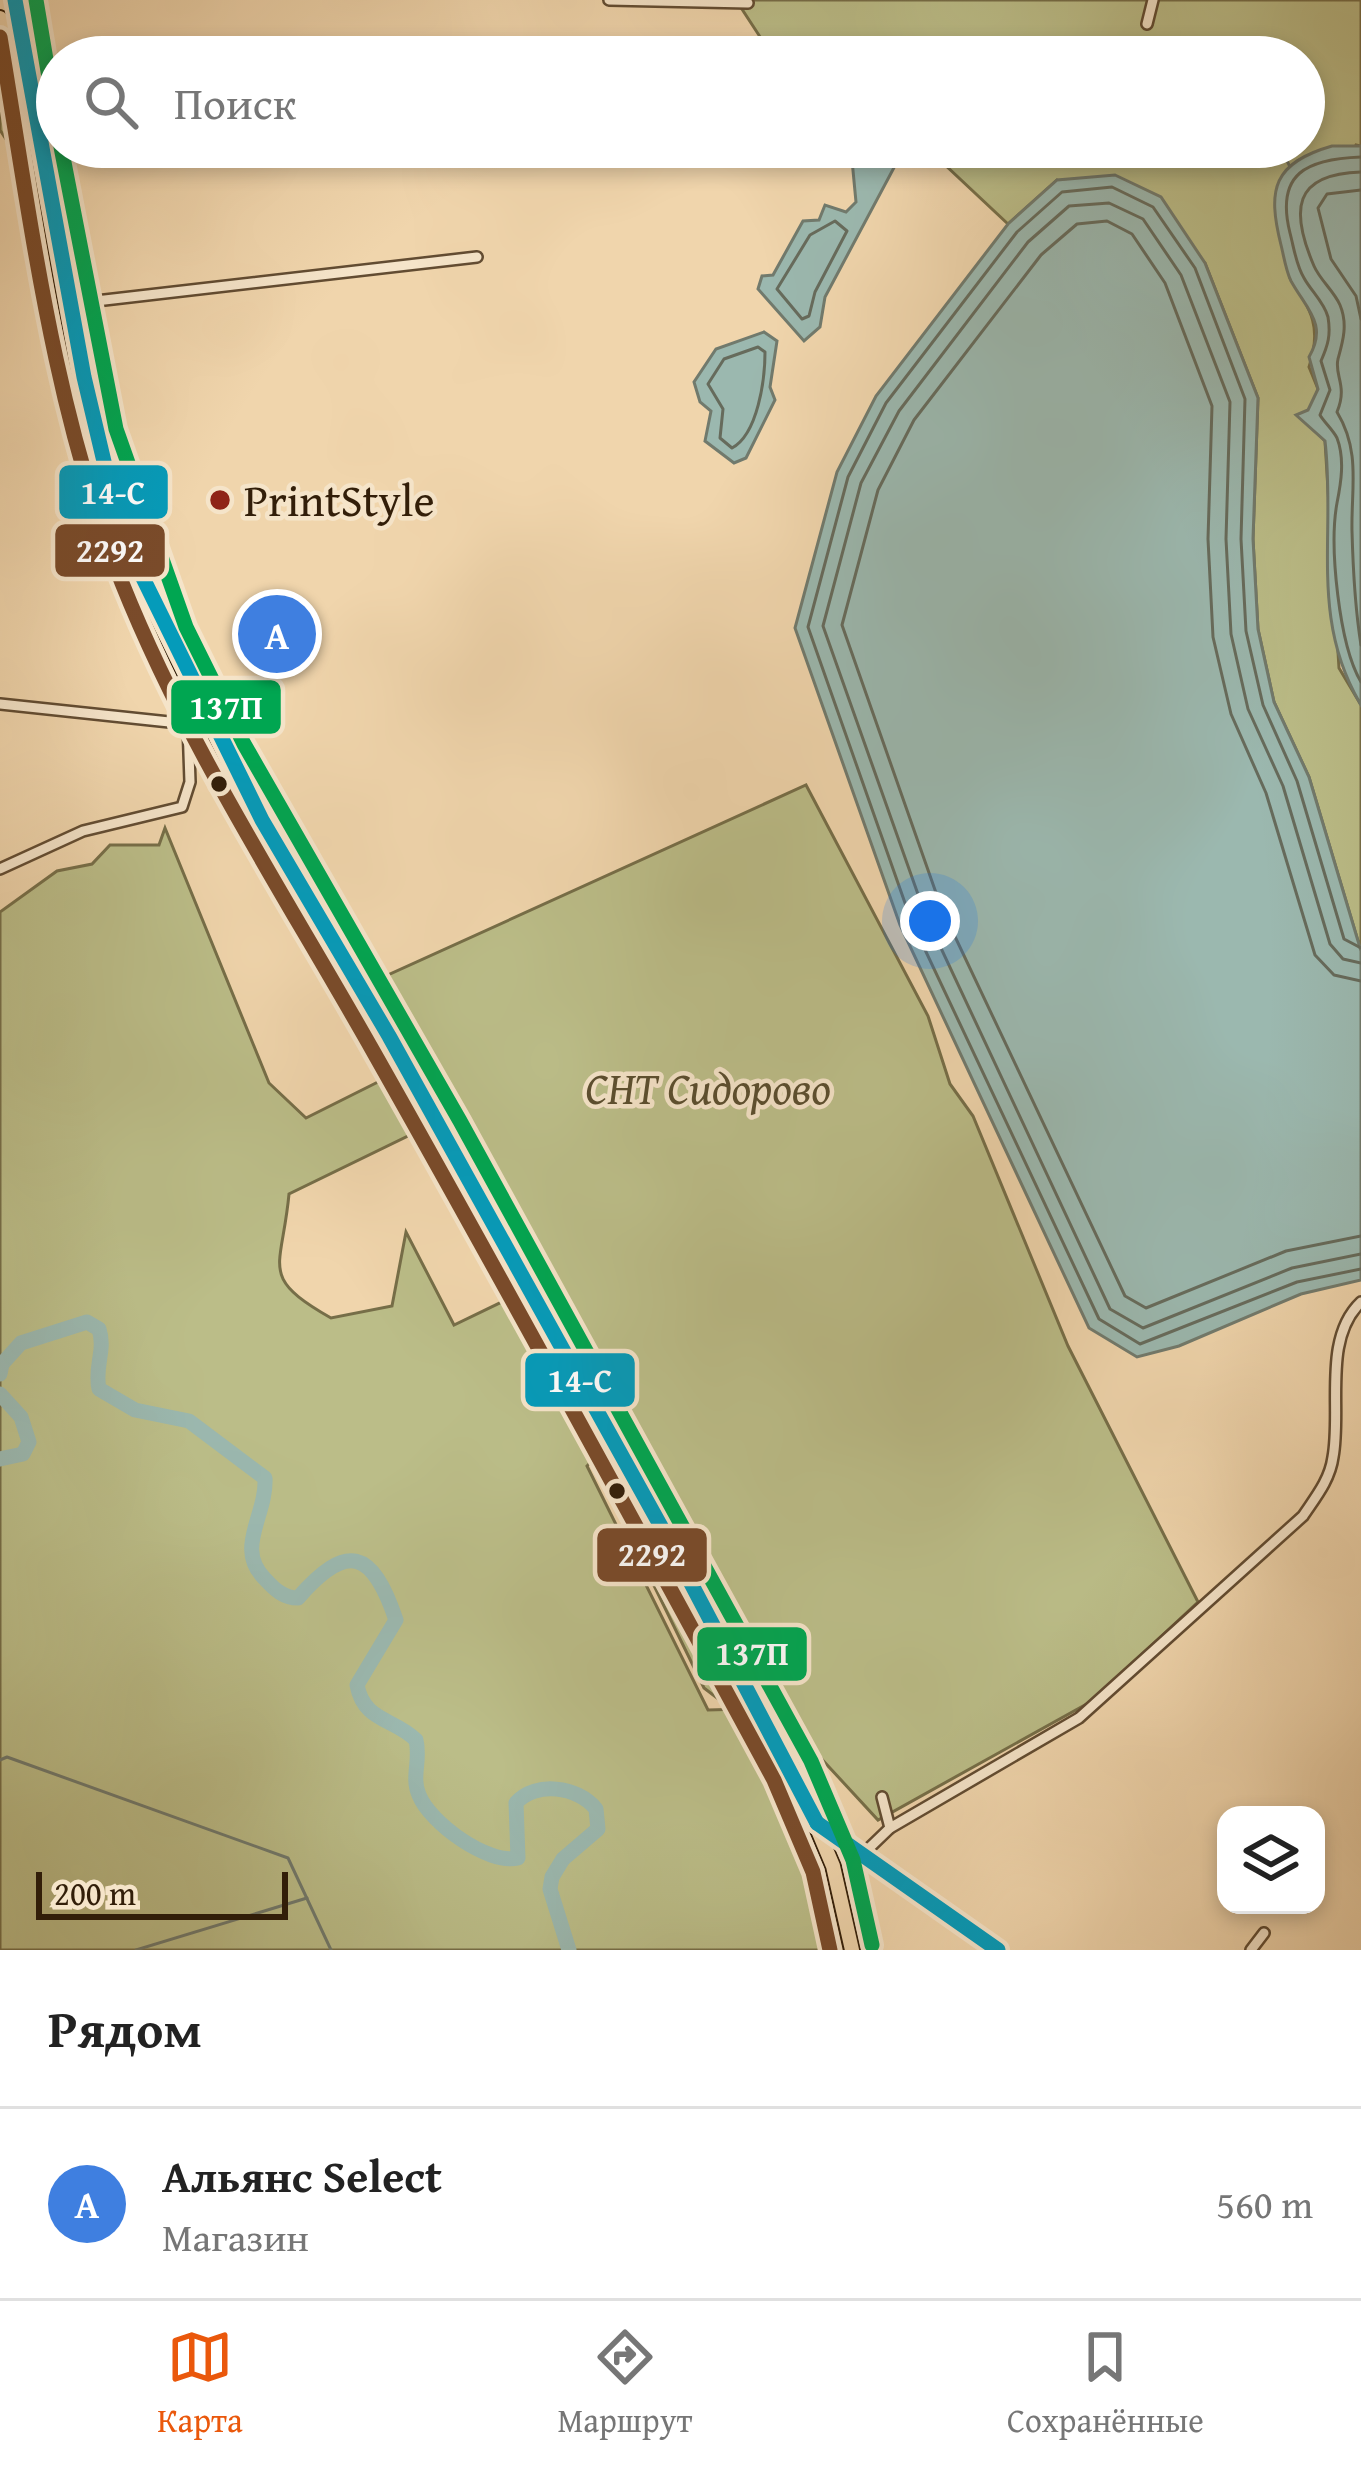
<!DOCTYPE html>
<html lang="ru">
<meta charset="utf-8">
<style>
:root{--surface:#fff;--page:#f6f6f6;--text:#222;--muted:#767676;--line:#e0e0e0;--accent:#ea580c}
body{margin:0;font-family:"Gentium Book Plus",serif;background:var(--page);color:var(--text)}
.controls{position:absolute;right:36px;bottom:36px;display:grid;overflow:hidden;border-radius:24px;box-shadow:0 6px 18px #0003}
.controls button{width:108px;height:108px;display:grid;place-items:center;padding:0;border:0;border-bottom:3px solid var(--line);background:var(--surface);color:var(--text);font:60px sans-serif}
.scale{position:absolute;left:36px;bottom:30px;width:252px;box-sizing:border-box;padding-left:12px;border:6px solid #321e09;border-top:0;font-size:33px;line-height:42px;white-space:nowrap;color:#321e09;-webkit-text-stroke:9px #f5e4c9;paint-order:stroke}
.you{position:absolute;left:930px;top:921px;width:42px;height:42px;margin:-30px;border:9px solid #fff;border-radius:50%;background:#1a73e8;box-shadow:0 0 0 18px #1a73e833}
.badge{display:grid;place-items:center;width:78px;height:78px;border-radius:50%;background:var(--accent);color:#fff;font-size:39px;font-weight:700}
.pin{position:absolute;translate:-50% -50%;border:6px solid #fff;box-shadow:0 3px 12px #0006}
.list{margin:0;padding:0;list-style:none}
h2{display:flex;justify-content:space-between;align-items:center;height:156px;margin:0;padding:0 48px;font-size:51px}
h2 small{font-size:39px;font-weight:400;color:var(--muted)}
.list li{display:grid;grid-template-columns:78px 1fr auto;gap:36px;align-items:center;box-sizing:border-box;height:192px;padding:0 48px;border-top:3px solid var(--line)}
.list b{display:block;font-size:45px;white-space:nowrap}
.list p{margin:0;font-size:39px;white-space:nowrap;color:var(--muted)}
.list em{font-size:39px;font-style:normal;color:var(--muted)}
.icon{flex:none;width:66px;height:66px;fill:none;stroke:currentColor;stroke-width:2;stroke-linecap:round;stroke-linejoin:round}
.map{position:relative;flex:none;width:1361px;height:1950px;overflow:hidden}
.search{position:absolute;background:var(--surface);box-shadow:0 6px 18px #0003;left:36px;right:36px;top:36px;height:132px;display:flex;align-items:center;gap:30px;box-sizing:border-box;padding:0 42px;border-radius:66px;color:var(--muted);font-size:45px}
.sheet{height:348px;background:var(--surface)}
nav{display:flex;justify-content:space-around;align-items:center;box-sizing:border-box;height:168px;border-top:3px solid var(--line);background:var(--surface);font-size:33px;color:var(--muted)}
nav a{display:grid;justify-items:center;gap:6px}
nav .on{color:var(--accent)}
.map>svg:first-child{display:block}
</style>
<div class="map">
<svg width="1361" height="1950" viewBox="0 0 1361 1950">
<rect width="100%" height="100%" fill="#f0d5ac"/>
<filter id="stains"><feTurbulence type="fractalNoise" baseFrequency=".00167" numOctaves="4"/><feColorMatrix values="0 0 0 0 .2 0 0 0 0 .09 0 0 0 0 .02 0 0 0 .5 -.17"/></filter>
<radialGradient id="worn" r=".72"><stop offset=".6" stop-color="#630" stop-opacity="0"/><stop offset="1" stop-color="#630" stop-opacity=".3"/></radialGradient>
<!-- green -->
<g fill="#bbbd88" stroke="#766e48" stroke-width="3">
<path d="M736 0H1361V146L1356 145 1290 278C1312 311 1322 328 1309 367L1318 389 1309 423 1325 441 1339 668 1361 705V951L1309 777 1274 702 1258 629 1253 539 1258 398 1205 263 1057 180 1008 224 926 147H1304V57H768V49Z"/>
<path d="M0 30C26 68 33 115 19 159L0 130Z"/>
<path d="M85 310 123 452 118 459 81 316Z"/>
<path d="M70 388 90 454 83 461 75 455 62 397Z"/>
<path d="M806 785 928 1016 950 1084 973 1116 1068 1346 1198 1602 1092 1701 878 1820 817 1754 725 1603 388 975Z"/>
<path d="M165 828 269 1083 306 1118 388 1077 416 1132 289 1194C282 1270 258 1276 331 1318L392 1306 406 1232 454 1325 512 1297 602 1451 587 1466 708 1710 743 1709C782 1786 827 1863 839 1950H0V912L57 871 92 864 110 845H159Z"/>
<path d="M608 1473 642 1516 651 1545 662 1559 658 1563 725 1693 721 1701 704 1688 600 1475Z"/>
</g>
<!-- water -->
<g fill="#9bb8af" stroke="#717a6d" stroke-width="3">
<path d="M1332 146H1361V705C1309 618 1336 534 1325 441L1296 415 1308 410 1318 389 1309 357C1328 324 1307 310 1291 281 1286 271 1284 257 1281 245 1267 189 1273 163 1332 146Z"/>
<path d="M869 147H879L886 159 891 147H905L825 297 820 327 804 341 758 289 762 276 773 275 803 221 819 220 825 205 846 212 856 202 852 160Z"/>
<path d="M1115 175 1161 197 1205 263 1258 398 1253 539 1258 629 1274 702 1309 777 1361 951V1280L1301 1294 1179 1346 1137 1357 1089 1328 900 925 795 628 837 472 876 396 1008 224 1057 180Z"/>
<path d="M764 332 777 341 770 387 775 400 746 458 734 463 705 441 711 411 700 402 694 382 716 349Z"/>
</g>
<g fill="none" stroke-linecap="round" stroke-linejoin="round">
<!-- shore -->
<g stroke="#666b5c" stroke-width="3">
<path d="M1361 157C1307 159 1275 173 1290 233 1294 248 1296 265 1304 278 1311 291 1324 302 1328 317 1331 335 1328 345 1321 361L1330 390 1320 415C1324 422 1333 430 1337 438 1345 459 1341 483 1337 503 1329 546 1339 645 1361 682"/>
<path d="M1361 172C1293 174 1290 210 1314 266 1320 280 1334 291 1340 305 1348 324 1343 341 1338 359 1334 376 1348 385 1337 412 1361 452 1351 488 1352 531 1353 569 1355 608 1361 645"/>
<path d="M1361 190 1327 194 1318 208 1331 259 1356 296 1361 319"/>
<path d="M835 221 847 231 815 292 809 316 802 319 777 289 810 235Z"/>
<path d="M758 347 765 352C765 379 758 434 732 448L720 438 723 409 708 384 724 359Z"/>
<path d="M1361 948 1344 939 1297 781 1263 705 1246 631 1241 539 1245 399 1195 268 1153 207 1112 187 1062 192 1017 232 886 403 848 477 808 627 911 920 1099 1319 1140 1344 1297 1282 1361 1269"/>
<path d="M1361 963 1343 959 1330 944 1283 786 1248 709 1231 634 1226 539 1230 402 1181 275 1143 219 1109 203 1069 206 1028 242 899 411 861 483 823 626 925 914 1110 1309 1143 1328 1292 1268 1361 1254"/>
<path d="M1361 981 1334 975 1315 955 1266 793 1231 714 1213 637 1208 539 1212 406 1165 283 1132 234 1107 221 1077 224 1041 255 914 420 878 490 842 625 941 907 1125 1296 1146 1308 1286 1251 1361 1236"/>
</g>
<!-- stream -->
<g stroke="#717a6d" stroke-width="3">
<path d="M1281 147 1289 165"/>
<path d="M0 1760 7 1757 288 1858 331 1950"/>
<path d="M136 1950 307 1898"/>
</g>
<!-- river -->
<g stroke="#9bb8af" stroke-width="15">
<path d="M0 1374 2 1364 21 1343 87 1322 99 1329C106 1351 94 1366 99 1389L135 1410 189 1421 265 1478C267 1516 234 1548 265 1579 275 1590 284 1598 298 1598 347 1542 372 1549 396 1620L357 1685C364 1722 394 1718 416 1740 421 1760 411 1777 419 1795 430 1823 488 1865 518 1858L516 1803C535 1781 578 1786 596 1809L598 1829 563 1859 552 1877 550 1889 569 1950"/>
<path d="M0 1394 21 1417 29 1442 23 1454 0 1459"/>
</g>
<!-- minor casing -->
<g stroke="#624c32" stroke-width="14">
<g id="minor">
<path d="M609 0 748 3"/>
<path d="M1147 24 1153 0"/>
<path d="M70 304 477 257"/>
<path d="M0 704 188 724 208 720"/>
<path d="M0 869 83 831 182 807 190 782 188 724"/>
<path d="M882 1797 890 1828"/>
<path d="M817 1823 998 1950"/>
<path d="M863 1854 890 1828 1079 1718 1303 1516C1315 1498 1330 1480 1333 1457 1342 1409 1322 1339 1361 1302"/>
<path d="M1251 1950 1264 1933"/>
</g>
</g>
<!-- primary casing -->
<g stroke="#321e09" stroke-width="18">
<g id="primary">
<path d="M15 0C49 190 69 393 141 574 206 739 305 887 391 1040 527 1282 661 1526 793 1771L833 1866 852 1950"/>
<path d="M0 18 18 46"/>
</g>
</g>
<!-- minor -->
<use href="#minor" stroke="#f5e4c9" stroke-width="9"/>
<!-- primary -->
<use href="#primary" stroke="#f0d5ac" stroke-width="14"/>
<!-- bus-1 casing -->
<g stroke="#f5e4c9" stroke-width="24">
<g id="bus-1">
<path d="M15 0 84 377 106 470 141 574 262 820 389 1036 663 1530 817 1823"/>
<path d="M817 1823 998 1950"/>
</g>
</g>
<!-- bus-2 casing -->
<g stroke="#f5e4c9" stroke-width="24">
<path id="bus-2" d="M0 37C31 221 53 409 122 583 188 748 286 897 373 1051 510 1293 642 1536 774 1780L813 1872 830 1950"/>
</g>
<!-- bus-3 casing -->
<g stroke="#f5e4c9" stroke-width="24">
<g id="bus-3">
<path d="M36 0 57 125"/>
<path d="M61 147 116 429 186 627 244 744 460 1121 811 1761 853 1860 872 1945"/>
</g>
</g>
<!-- bus-1 -->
<use href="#bus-1" stroke="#059bba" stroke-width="15"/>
<!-- bus-2 -->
<use href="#bus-2" stroke="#7a4b2a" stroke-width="15"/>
<!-- bus-3 -->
<use href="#bus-3" stroke="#00a651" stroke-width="15"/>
</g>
<!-- markers -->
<circle fill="#8f2418" stroke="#f5e4c9" stroke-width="4.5" cx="220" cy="500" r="12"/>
<g fill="#321e09" stroke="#f5e4c9" stroke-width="4.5">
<circle cx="219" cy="784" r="10"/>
<circle cx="617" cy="1491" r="10"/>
</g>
<g text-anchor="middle" stroke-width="9" stroke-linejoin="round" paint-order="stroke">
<!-- poi labels -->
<g font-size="45" fill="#321e09" stroke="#f5e4c9" text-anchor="start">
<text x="244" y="516">PrintStyle</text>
</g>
<!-- park labels -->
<g font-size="45" font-style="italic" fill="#5b4e2f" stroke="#f5e4c9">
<text x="708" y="1104">СНТ Сидорово</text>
</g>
</g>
<g stroke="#f5e4c9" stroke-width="4.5">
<rect x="57" y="463" width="113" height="58" rx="12" fill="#059bba"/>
<rect x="53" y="522" width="114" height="57" rx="12" fill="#7a4b2a"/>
<rect x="169" y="678" width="114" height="58" rx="12" fill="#00a651"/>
<rect x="523" y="1351" width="114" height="58" rx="12" fill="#059bba"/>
<rect x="595" y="1526" width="114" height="58" rx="12" fill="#7a4b2a"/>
<rect x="695" y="1625" width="114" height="58" rx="12" fill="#00a651"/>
</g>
<g font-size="33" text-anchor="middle" font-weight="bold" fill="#fff">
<text x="113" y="504">14-С</text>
<text x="110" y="562">2292</text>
<text x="226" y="719">137П</text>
<text x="580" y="1392">14-С</text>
<text x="652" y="1566">2292</text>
<text x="752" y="1665">137П</text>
</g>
<rect width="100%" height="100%" filter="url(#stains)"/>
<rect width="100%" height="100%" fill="url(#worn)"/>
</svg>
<div class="controls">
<button><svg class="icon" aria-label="layers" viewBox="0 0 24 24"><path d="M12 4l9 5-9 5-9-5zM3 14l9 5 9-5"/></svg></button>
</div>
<div class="scale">200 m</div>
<div class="you"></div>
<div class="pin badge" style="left:277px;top:634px;background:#3f7fe0">A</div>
<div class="search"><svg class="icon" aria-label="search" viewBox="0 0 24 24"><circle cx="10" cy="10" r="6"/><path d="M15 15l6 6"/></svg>Поиск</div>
</div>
<section class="sheet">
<h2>Рядом<small></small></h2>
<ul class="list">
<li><span class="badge" style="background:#3f7fe0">A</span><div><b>Альянс Select</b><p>Магазин</p></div><em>560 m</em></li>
</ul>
</section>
<nav>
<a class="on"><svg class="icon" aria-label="map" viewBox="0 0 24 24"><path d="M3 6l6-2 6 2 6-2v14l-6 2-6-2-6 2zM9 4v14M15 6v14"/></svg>Карта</a>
<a><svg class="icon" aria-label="directions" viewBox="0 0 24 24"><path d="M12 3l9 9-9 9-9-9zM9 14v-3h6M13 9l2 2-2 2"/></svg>Маршрут</a>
<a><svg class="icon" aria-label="saved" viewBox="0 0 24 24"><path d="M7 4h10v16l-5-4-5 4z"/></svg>Сохранённые</a>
</nav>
